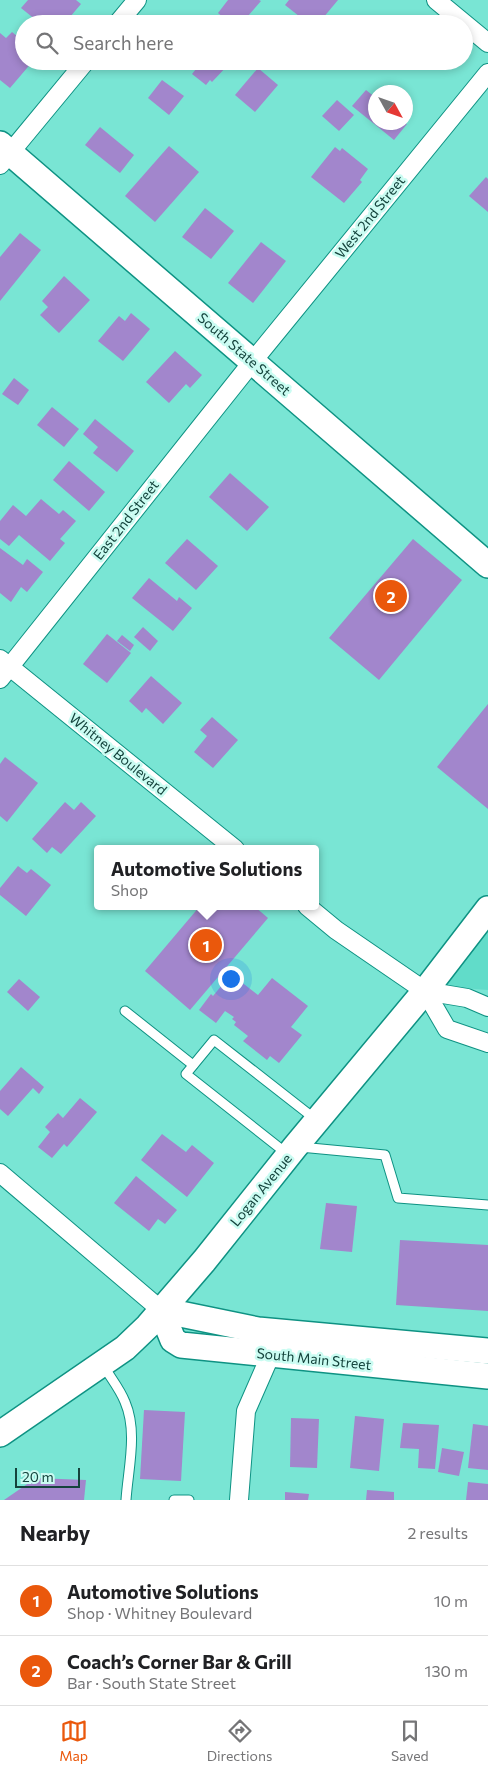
<!DOCTYPE html>
<meta charset="utf-8">
<style>
:root{--surface:#fff;--page:#f6f6f6;--text:#202124;--muted:#757577;--line:#e0e0e0;--accent:#ea580c}
body{margin:0;font-family:Commissioner,sans-serif;background:var(--page);color:var(--text)}
.compass{position:absolute;left:368px;top:85px;width:45px;height:45px;border-radius:50%;background:var(--surface);box-shadow:0 2px 8px #0003;rotate:130deg}
.scale{position:absolute;left:15px;bottom:12px;width:65px;box-sizing:border-box;padding-left:5px;border:2px solid #14433c;border-top:0;font-size:14px;line-height:18px;white-space:nowrap;color:#14433c;-webkit-text-stroke:4px #cafcf2;paint-order:stroke}
.you{position:absolute;left:230px;top:978px;width:18px;height:18px;margin:-12px;border:4px solid #fff;border-radius:50%;background:#1a73e8;box-shadow:0 0 0 8px #1a73e833}
.badge{display:grid;place-items:center;width:32px;height:32px;border-radius:50%;background:var(--accent);color:#fff;font-size:16px;font-weight:700}
.pin{position:absolute;translate:-50% -50%;border:2px solid #fff;box-shadow:0 1px 5px #0006}
.popup{position:absolute;left:94px;top:845px;width:225px;height:65px;box-sizing:border-box;display:grid;place-content:center;border-radius:5px;background:var(--surface);filter:drop-shadow(0 1px 4px #0005);font-size:16px;white-space:nowrap;color:var(--muted)}
.popup b{font-size:19px;color:var(--text)}
.popup::after{content:'';position:absolute;left:50%;top:100%;margin-left:-10px;border:10px solid transparent;border-top-color:var(--surface)}
.list{margin:0;padding:0;list-style:none}
h2{display:flex;justify-content:space-between;align-items:center;height:65px;margin:0;padding:0 20px;font-size:21px}
h2 small{font-size:16px;font-weight:400;color:var(--muted)}
.list li{display:grid;grid-template-columns:32px 1fr auto;gap:15px;align-items:center;box-sizing:border-box;height:70px;padding:0 20px;border-top:1px solid var(--line)}
.list b{display:block;font-size:19px;white-space:nowrap}
.list p{margin:0;font-size:16px;white-space:nowrap;color:var(--muted)}
.list em{font-size:16px;font-style:normal;color:var(--muted)}
.icon{flex:none;width:28px;height:28px;fill:none;stroke:currentColor;stroke-width:2;stroke-linecap:round;stroke-linejoin:round}
.map{position:relative;flex:none;width:488px;height:1500px;overflow:hidden}
.search{position:absolute;background:var(--surface);box-shadow:0 2px 8px #0003;left:15px;right:15px;top:15px;height:55px;display:flex;align-items:center;gap:12px;box-sizing:border-box;padding:0 18px;border-radius:28px;color:var(--muted);font-size:19px}
.sheet{height:205px;background:var(--surface)}
nav{display:flex;justify-content:space-around;align-items:center;box-sizing:border-box;height:70px;border-top:1px solid var(--line);background:var(--surface);font-size:14px;color:var(--muted)}
nav a{display:grid;justify-items:center;gap:2px}
nav .on{color:var(--accent)}
.map>svg:first-child{display:block}
</style>
<div class="map">
<svg width="488" height="1500" viewBox="0 0 488 1500">
<rect width="100%" height="100%" fill="#79e5d4"/>
<!-- built -->
<path fill="#61dcc9" d="M488 927V990L439 986Z"/>
<!-- building -->
<g fill="#a286cc">
<path d="M28 0H76L81 4 64 24H60L54 19 51 24H41L21 8Z"/>
<path d="M228 0H259L261 1 241 24H231L218 13Z"/>
<path d="M289 0H338L318 24H309L285 5Z"/>
<path d="M12 32 24 42V61H33L10 88 0 80V33L6 38Z"/>
<path d="M187 61H226L229 64 212 82 210 80 206 85 192 74 196 69Z"/>
<path d="M258 68 278 85 255 112 235 95Z"/>
<path d="M162 80 184 96 169 115 148 98Z"/>
<path d="M366 90 376 98V122L407 124 394 140 352 106Z"/>
<path d="M337 100 354 115 339 131 322 116Z"/>
<path d="M100 127 134 155 120 173 85 145Z"/>
<path d="M169 146 199 172 155 222 125 196Z"/>
<path d="M335 147 340 151 342 148 368 169 360 180 362 182 344 203 311 177Z"/>
<path d="M486 177 488 179V212L469 196Z"/>
<path d="M205 208 234 231 211 259 182 237Z"/>
<path d="M20 233 41 250 0 301V257Z"/>
<path d="M261 242 286 261 253 303 228 283Z"/>
<path d="M64 276 90 300 59 333 40 315 48 307 42 301Z"/>
<path d="M131 313 150 329 123 361 98 341 119 316 125 321Z"/>
<path d="M175 351 202 375 190 388 186 384 169 403 146 382Z"/>
<path d="M14 378 29 390 18 405 2 394Z"/>
<path d="M52 407 79 429 64 447 37 425Z"/>
<path d="M95 419 134 451 117 472 93 453 98 447 83 434Z"/>
<path d="M69 461 105 492 89 511 53 480Z"/>
<path d="M230 473 269 507 247 531 209 497Z"/>
<path d="M41 499 59 514 63 510 76 521 60 539 65 543 50 561 19 535 9 546 0 539V521L13 505 26 516Z"/>
<path d="M187 539 218 566 196 590 165 563Z"/>
<path d="M413 539 462 580 379 680 329 638Z"/>
<path d="M0 548 23 565 27 559 43 572 27 592 21 587 11 602 0 593Z"/>
<path d="M149 578 177 601 179 597 192 608 173 631 132 598Z"/>
<path d="M143 627 158 641 150 651 134 637Z"/>
<path d="M107 634 131 653 107 683 83 664Z"/>
<path d="M122 635 134 645 130 651 117 641Z"/>
<path d="M151 676 182 703 163 724 146 708 142 713 129 701Z"/>
<path d="M488 704V809L437 767Z"/>
<path d="M212 717 238 740 213 768 194 752 207 736 200 730Z"/>
<path d="M5 757 38 783 7 822 0 816V764Z"/>
<path d="M65 802 74 810 81 802 96 816 61 854 52 847 47 853 32 839Z"/>
<path d="M18 866 27 873 31 869 51 885 26 916 0 895V888Z"/>
<path d="M200 906H254L268 918 190 1010 145 971Z"/>
<path d="M231 974 258 995 272 978 308 1006 291 1027 302 1035 279 1063 270 1056 267 1060 243 1041 248 1036 234 1025 236 1022 232 1019 234 1017 225 1011 216 1023 199 1010 211 994 213 996Z"/>
<path d="M19 979 40 997 28 1011 7 992Z"/>
<path d="M21 1067 44 1087 39 1094 33 1088 8 1116 0 1109V1091Z"/>
<path d="M80 1098 97 1112 67 1147 64 1144 52 1158 38 1147 50 1132 45 1127 58 1113 63 1118Z"/>
<path d="M162 1134 186 1152 192 1145 214 1163 187 1197 141 1160Z"/>
<path d="M136 1176 177 1210 165 1224 158 1219 149 1231 114 1203Z"/>
<path d="M326 1203 357 1206 352 1252 320 1249Z"/>
<path d="M400 1240 488 1245V1311L396 1305Z"/>
<path d="M144 1410 185 1412 181 1481 140 1479Z"/>
<path d="M355 1416 384 1419 379 1471 350 1468Z"/>
<path d="M291 1418 319 1419 317 1468 290 1467Z"/>
<path d="M403 1423 439 1425 435 1469 418 1468 419 1449 400 1448Z"/>
<path d="M473 1424 488 1426V1470L468 1468Z"/>
<path d="M442 1448 464 1452 459 1476 438 1472Z"/>
<path d="M36 1478 86 1480 84 1500H4Z"/>
<path d="M468 1482 488 1484V1500H466Z"/>
<path d="M367 1490 394 1492V1500H366Z"/>
<path d="M285 1492 309 1494 308 1500H285Z"/>
</g>
<g fill="none" stroke-linecap="round" stroke-linejoin="round">
<!-- lane casing -->
<g stroke="#0e9283" stroke-width="11">
<g id="lane">
<path d="M125 1011 193 1065"/>
<path d="M300 1147 385 1155 398 1198 488 1205"/>
<path d="M286 1153 186 1074 214 1040 315 1119"/>
<path d="M103 1365C110 1377 120 1389 125 1402 138 1432 128 1469 126 1500"/>
<path d="M174 1500H189"/>
</g>
</g>
<!-- street casing -->
<g stroke="#0e9283" stroke-width="20">
<g id="street">
<path d="M436 0 488 43"/>
<path d="M117 24 137 0"/>
<path d="M0 165 86 61"/>
<path d="M0 659 235 849"/>
<path d="M0 679 253 361 488 73"/>
<path d="M307 906 336 930 425 991 467 998 488 1007"/>
<path d="M425 991 447 1029 488 1043"/>
<path d="M0 1173 161 1310"/>
<path d="M239 1500 246 1411 271 1354"/>
</g>
</g>
<!-- secondary casing -->
<g stroke="#0e9283" stroke-width="28">
<g id="secondary">
<path d="M0 144 488 565"/>
<path d="M161 1310 173 1340 181 1345 488 1376"/>
<path d="M161 1310 258 1330 488 1351"/>
<path d="M0 1434 125 1348 148 1326 204 1261 295 1147 425 991 488 909"/>
</g>
</g>
<!-- lane -->
<use href="#lane" stroke="#fff" stroke-width="9"/>
<!-- street -->
<use href="#street" stroke="#fff" stroke-width="18"/>
<!-- secondary -->
<use href="#secondary" stroke="#fff" stroke-width="25"/>
</g>
<g text-anchor="middle" stroke-width="5" stroke-linejoin="round" paint-order="stroke">
<!-- street labels -->
<g font-size="14" fill="#14433c" stroke="#cafcf2">
<text transform="translate(370 217) rotate(-51)" y="5">West 2nd Street</text>
<text transform="translate(244 354) rotate(41)" y="5">South State Street</text>
<text transform="translate(126 520) rotate(-52)" y="5">East 2nd Street</text>
<text transform="translate(118 754) rotate(39)" y="5">Whitney Boulevard</text>
<text transform="translate(261 1190) rotate(-51)" y="5">Logan Avenue</text>
<text transform="translate(314 1359) rotate(6)" y="5">South Main Street</text>
</g>
</g>
</svg>
<svg class="compass" viewBox="-18 -18 36 36"><path d="M0-13l5 13h-10z" fill="#e53935"/><path d="M0 13l5-13h-10z" fill="#757577"/></svg>
<div class="scale">20 m</div>
<div class="you"></div>
<div class="pin badge" style="left:206px;top:945px">1</div>
<div class="popup"><b>Automotive Solutions</b>Shop</div>
<div class="pin badge" style="left:391px;top:596px">2</div>
<div class="search"><svg class="icon" aria-label="search" viewBox="0 0 24 24"><circle cx="10" cy="10" r="6"/><path d="M15 15l6 6"/></svg>Search here</div>
</div>
<section class="sheet">
<h2>Nearby<small>2 results</small></h2>
<ul class="list">
<li><span class="badge">1</span><div><b>Automotive Solutions</b><p>Shop · Whitney Boulevard</p></div><em>10 m</em></li>
<li><span class="badge">2</span><div><b>Coach’s Corner Bar &amp; Grill</b><p>Bar · South State Street</p></div><em>130 m</em></li>
</ul>
</section>
<nav>
<a class="on"><svg class="icon" aria-label="map" viewBox="0 0 24 24"><path d="M3 6l6-2 6 2 6-2v14l-6 2-6-2-6 2zM9 4v14M15 6v14"/></svg>Map</a>
<a><svg class="icon" aria-label="directions" viewBox="0 0 24 24"><path d="M12 3l9 9-9 9-9-9zM9 14v-3h6M13 9l2 2-2 2"/></svg>Directions</a>
<a><svg class="icon" aria-label="saved" viewBox="0 0 24 24"><path d="M7 4h10v16l-5-4-5 4z"/></svg>Saved</a>
</nav>
